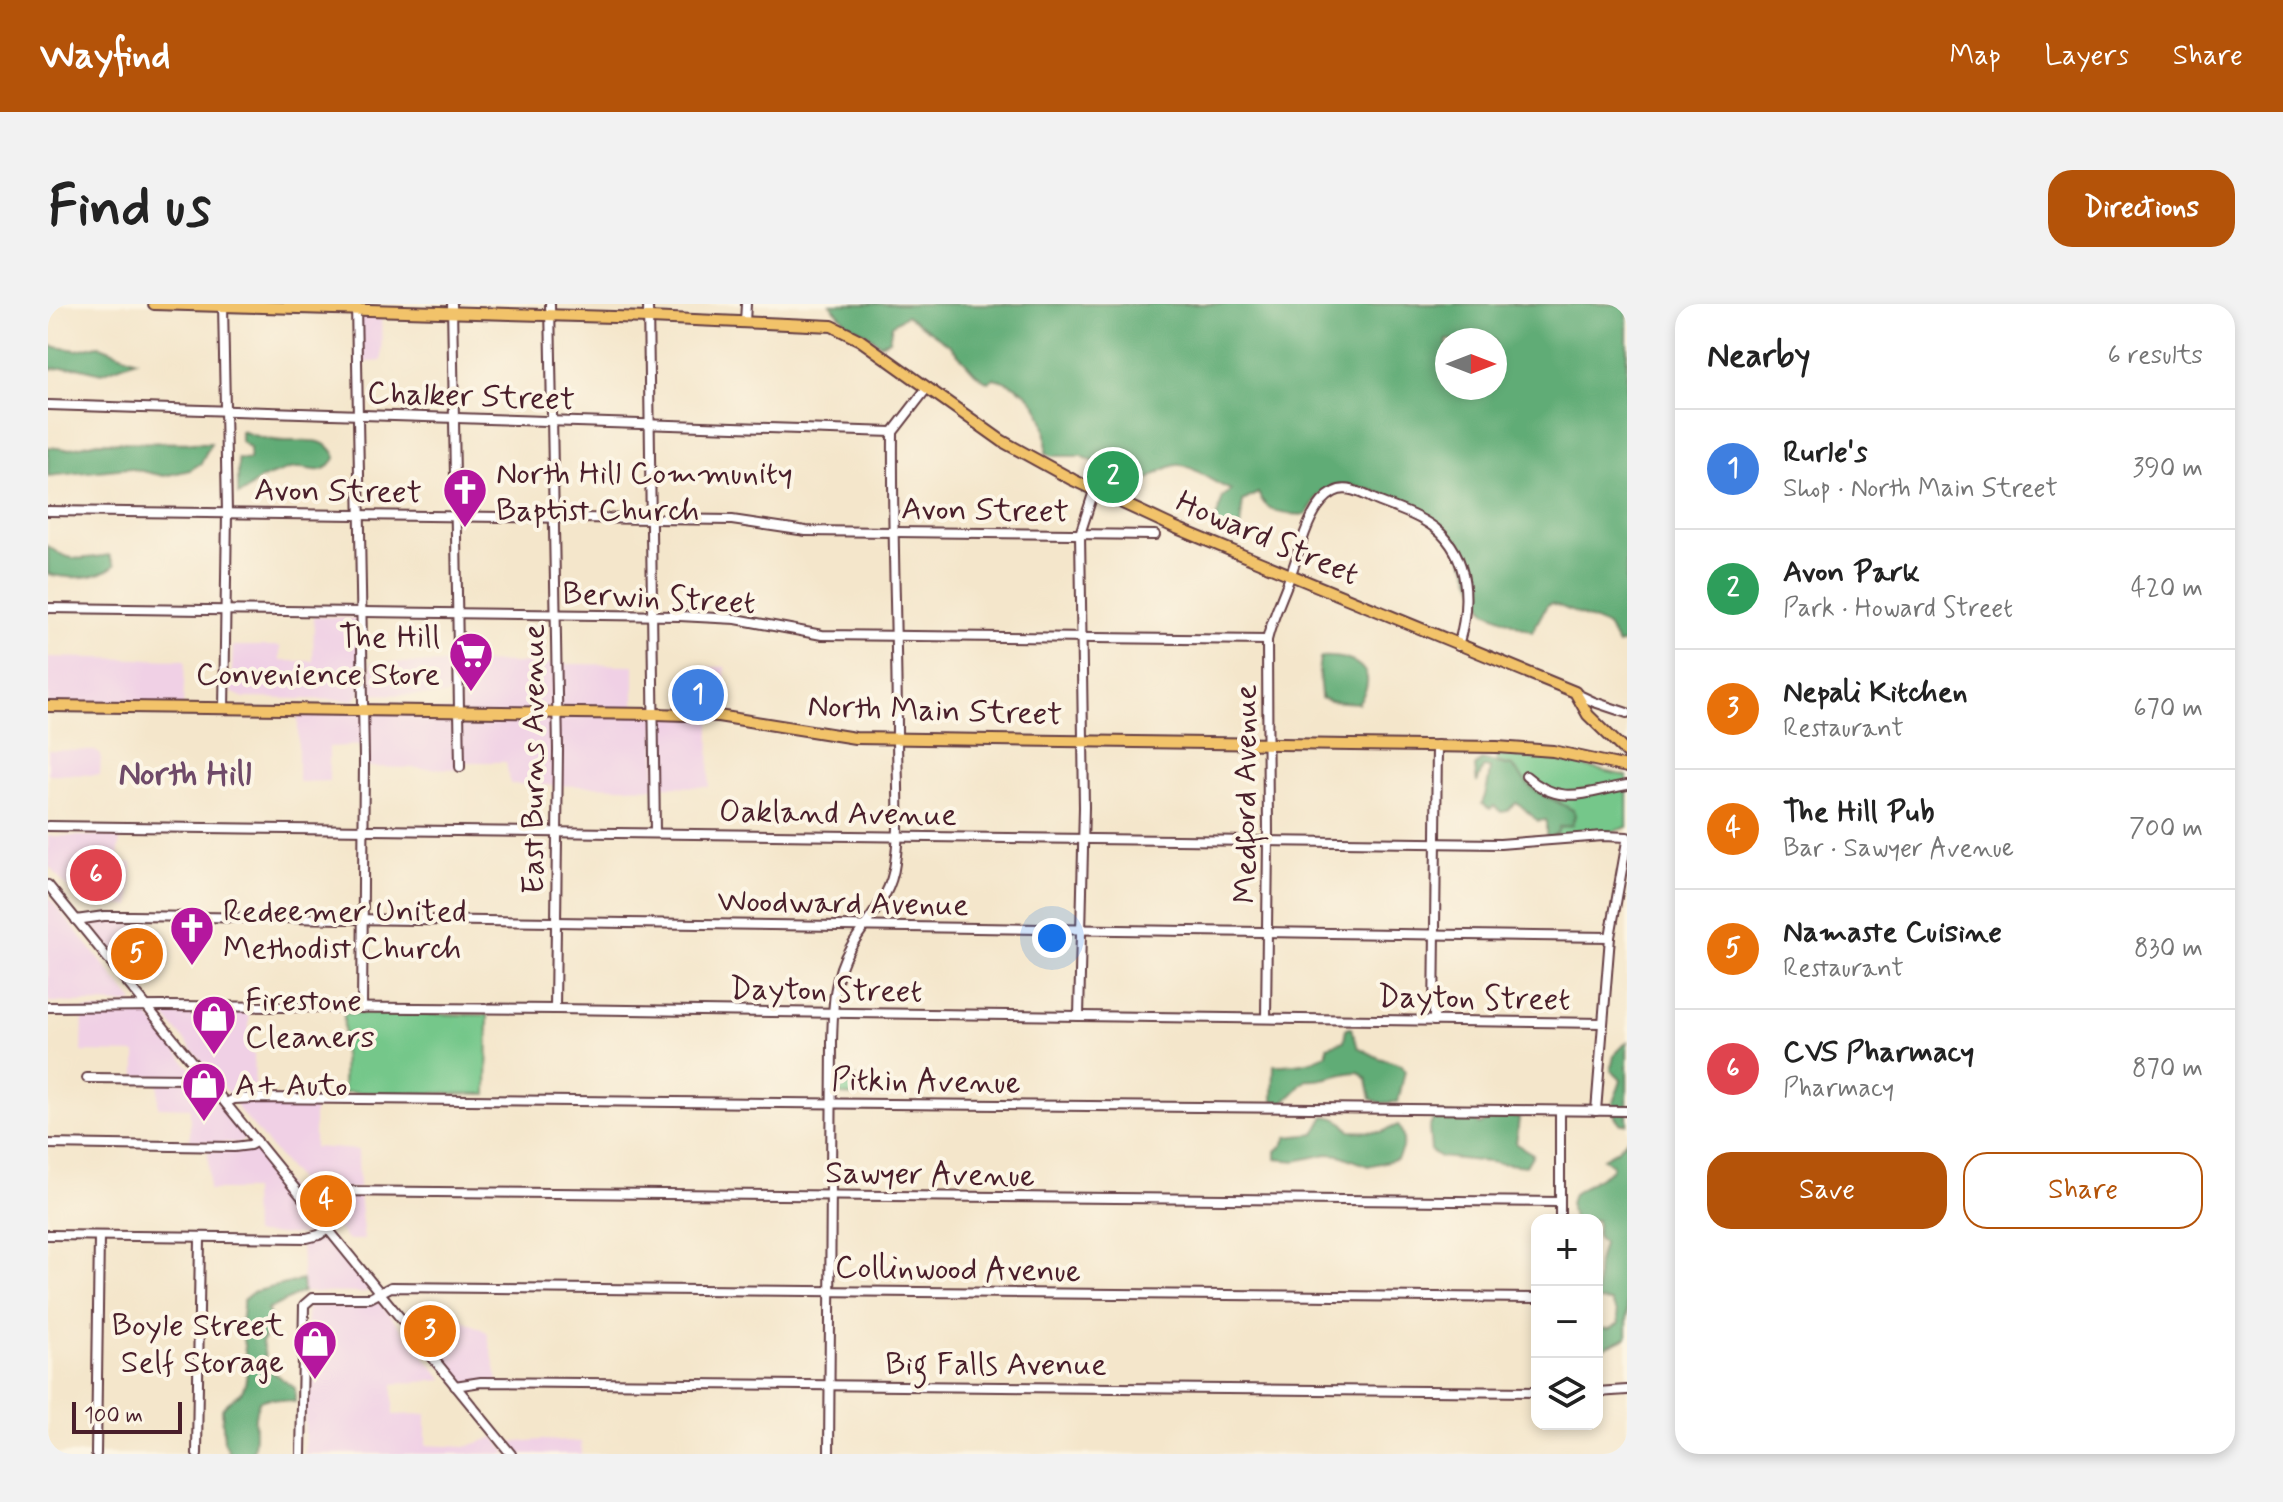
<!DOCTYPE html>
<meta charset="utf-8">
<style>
:root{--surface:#fff;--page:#f2f2f2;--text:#222;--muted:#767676;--line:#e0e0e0;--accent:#b45309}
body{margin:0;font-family:Mynerve,sans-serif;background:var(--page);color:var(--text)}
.controls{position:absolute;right:24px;bottom:24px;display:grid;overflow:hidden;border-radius:16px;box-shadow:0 4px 12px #0003}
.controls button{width:72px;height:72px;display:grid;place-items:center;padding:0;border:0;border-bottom:2px solid var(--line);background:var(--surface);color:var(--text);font:40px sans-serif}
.compass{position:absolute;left:1387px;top:24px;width:72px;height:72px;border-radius:50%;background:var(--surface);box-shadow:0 4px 12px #0003;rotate:90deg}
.scale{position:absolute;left:24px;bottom:20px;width:110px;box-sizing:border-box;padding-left:8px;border:4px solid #4a1f2b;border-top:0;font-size:22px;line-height:28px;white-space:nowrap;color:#4a1f2b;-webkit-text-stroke:6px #fcf5e5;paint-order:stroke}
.you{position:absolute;left:1004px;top:634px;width:28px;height:28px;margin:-20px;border:6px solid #fff;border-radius:50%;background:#1a73e8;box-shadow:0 0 0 12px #1a73e833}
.badge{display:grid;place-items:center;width:52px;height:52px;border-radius:50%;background:var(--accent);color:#fff;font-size:26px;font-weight:700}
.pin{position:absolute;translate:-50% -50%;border:4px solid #fff;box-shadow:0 2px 8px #0006}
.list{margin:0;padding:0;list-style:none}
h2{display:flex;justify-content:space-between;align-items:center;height:104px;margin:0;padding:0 32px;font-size:34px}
h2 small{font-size:26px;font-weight:400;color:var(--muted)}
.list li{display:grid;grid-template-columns:52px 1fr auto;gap:24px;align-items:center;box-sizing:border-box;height:120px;padding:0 32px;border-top:2px solid var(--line)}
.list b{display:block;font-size:30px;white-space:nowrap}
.list p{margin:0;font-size:26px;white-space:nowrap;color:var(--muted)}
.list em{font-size:26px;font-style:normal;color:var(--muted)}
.actions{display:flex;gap:16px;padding:24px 32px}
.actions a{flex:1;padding:18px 0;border:2px solid var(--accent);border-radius:24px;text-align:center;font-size:28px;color:var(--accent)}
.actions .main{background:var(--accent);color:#fff}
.icon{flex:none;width:44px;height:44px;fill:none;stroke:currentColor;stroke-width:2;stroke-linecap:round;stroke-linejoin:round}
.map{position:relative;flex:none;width:1579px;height:1150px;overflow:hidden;border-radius:24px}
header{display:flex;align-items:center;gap:48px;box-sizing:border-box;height:112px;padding:0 40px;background:var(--accent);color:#fff}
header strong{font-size:38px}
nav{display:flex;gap:44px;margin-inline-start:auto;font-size:28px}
.intro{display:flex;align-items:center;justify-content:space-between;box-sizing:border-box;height:192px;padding:0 48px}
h1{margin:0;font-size:56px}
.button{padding:20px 36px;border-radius:24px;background:var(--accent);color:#fff;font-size:28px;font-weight:700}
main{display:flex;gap:48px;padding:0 48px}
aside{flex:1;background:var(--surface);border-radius:24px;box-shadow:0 4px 12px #0003}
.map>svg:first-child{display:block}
</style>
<header>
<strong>Wayfind</strong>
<nav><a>Map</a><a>Layers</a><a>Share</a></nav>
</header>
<div class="intro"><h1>Find us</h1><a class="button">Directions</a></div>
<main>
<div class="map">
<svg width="1579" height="1150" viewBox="0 0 1579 1150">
<rect width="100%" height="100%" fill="#fcf5e5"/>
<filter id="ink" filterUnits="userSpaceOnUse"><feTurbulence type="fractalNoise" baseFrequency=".0125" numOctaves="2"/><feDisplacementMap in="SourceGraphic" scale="16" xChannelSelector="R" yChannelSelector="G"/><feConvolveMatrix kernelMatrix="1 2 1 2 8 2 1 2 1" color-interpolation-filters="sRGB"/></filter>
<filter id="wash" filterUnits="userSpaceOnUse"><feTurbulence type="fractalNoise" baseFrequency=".006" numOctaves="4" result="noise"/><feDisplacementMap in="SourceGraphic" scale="32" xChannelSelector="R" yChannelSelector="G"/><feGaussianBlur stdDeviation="1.8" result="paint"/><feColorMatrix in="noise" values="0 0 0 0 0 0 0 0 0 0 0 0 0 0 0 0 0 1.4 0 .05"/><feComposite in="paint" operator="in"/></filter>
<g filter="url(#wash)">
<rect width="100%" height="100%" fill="#f4e6cb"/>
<!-- built -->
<g fill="#f0d0e5">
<path d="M261 0H308L333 7 334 57 309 59 308 6Z"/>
<path d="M266 312 311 315 312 389 306 396 196 394 183 388 185 342H232V357H265Z"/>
<path d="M0 353 137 356 135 404 0 402Z"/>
<path d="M323 358 404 360V389L395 392 326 390 323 387Z"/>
<path d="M411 358 586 361V409L607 410V484L462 480 458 458H416L415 465 316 463 315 441 281 443V477L250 478V406L412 407Z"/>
<path d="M645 363H677V413L645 411Z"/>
<path d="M608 411 662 414 661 483 609 482Z"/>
<path d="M0 446 47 447 53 451 52 471 0 470Z"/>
<path d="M0 532H72L70 558 84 559 83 602 34 601 0 561Z"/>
<path d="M0 592 86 698 78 700 0 698Z"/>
<path d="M50 615H104L103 657 72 658 44 621 45 616Z"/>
<path d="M35 706 96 707 147 770 141 773 88 772V749L34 748Z"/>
<path d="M116 706H201V749L206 750 207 790 180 789 119 715Z"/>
<path d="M110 777H153L198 835 191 839 142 837V804L110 803Z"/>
<path d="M196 797 266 799V843L310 846 311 885 256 883 191 806 188 800Z"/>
<path d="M208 845 269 920 262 931 205 930 204 886H161L160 847Z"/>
<path d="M271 889 311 890 316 936H299L268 895Z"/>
<path d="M284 935 322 986 315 989 255 988 253 936Z"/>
<path d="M312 997 331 998 396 1076 345 1080V1111L378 1110V1141L417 1143 447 1133 460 1150H256L259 1001 266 998Z"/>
<path d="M405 1006 411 1014 439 1028 450 1077 409 1080 357 1015Z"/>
<path d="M494 1136 533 1138 534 1150H472L462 1138Z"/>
</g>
<!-- green -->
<g fill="#75c78a" stroke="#60735a" stroke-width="2">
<path d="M1448 451 1506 456 1579 472V523L1566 527 1505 533 1511 523 1519 522 1513 499 1484 485 1464 462 1449 458Z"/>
<path d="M296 709 440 711 439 790 295 788Z"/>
<path d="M792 773 801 774V778L797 782 804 781 805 773H815L814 792 792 791Z"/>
</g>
<!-- forest -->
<g fill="#60ac76" stroke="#556650" stroke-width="2" fill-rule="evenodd">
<path d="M782 0H1579L1578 338 1570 341 1559 322 1504 299 1499 301 1484 328 1438 307C1427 288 1417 254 1406 240 1379 205 1332 182 1288 181L1270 192 1258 211C1237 210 1219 211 1210 189L1195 197 1191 233 1185 237 1168 229 1165 224 1175 193 1183 186C1136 166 1141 144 1093 181L1034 152H1004L998 149C1001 110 985 84 946 74L940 78 927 69 902 41 858 11 844 21 841 36 832 40 818 29 800 20ZM1399 36H1447V84H1399Z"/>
<path d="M50 41 88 56 54 69 29 63 0 65V42L29 46Z"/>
<path d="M193 127C207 132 222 137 237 137 257 138 278 131 288 153 272 178 262 159 242 165 238 166 213 175 211 176 203 181 200 188 190 191V155L201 156 202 144 193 137Z"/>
<path d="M50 138 163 139 153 159 142 166 116 172 80 164 0 172V143L19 145Z"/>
<path d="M0 242C21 259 35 255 61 251L67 261C50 276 22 275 0 270Z"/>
<path d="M1273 353C1303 351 1335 365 1310 399L1281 397 1273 394C1273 381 1268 364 1273 353Z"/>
<path d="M1433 456 1464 462 1484 485 1525 506 1527 511 1524 521 1511 523 1509 529 1501 533 1498 531V516L1490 517 1471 500 1468 499 1459 507 1453 508 1446 502 1442 505 1434 500C1438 490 1441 476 1442 464L1435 463 1429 479 1427 463Z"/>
<path d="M1298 724H1303L1310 743 1331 754 1354 761 1357 767 1350 798 1333 799 1323 795 1319 775 1311 768C1292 768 1277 778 1259 776 1248 785 1247 791 1233 799L1225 796 1226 761C1245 761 1262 760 1279 750V742L1296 737Z"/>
<path d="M1579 738V820H1573C1556 802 1569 794 1573 776L1563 766 1566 751Z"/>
<path d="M1397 810 1423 813 1431 821 1447 812 1471 814 1468 840 1485 850 1478 862 1392 853 1383 847 1381 824 1387 812Z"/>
<path d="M1277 812C1289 813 1295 817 1302 827L1334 828 1350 821C1358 833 1356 843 1349 855L1320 862 1292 851 1279 850 1248 857 1228 855V847L1235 841 1239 833 1267 830Z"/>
<path d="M1579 835V1033L1549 1047V1024L1561 1025 1571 1019 1569 1008 1563 998 1549 997V963L1555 939 1549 933V916H1525L1522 899 1525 890 1563 866 1565 862 1555 854 1569 846Z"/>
<path d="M254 976 255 988 219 1006 223 1013 214 1039 220 1065 247 1084V1098L221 1094 211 1097C202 1118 211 1131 204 1150H179L181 1147 176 1138 174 1105C180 1096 188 1094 193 1088 205 1071 195 1041 193 1023 193 1013 196 1006 195 996L205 988Z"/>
</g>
</g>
<g filter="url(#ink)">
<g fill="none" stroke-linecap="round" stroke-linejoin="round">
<!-- minor casing -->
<g stroke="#643d43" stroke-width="12">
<g id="minor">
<path d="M175 0 179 209 176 405"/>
<path d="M308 0 316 455 314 704"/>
<path d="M404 0 412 463"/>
<path d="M502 0 510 446 507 705"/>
<path d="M600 0 607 528"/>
<path d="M697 18 698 0"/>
<path d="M0 101 845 128"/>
<path d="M0 207 684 216 758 227 1107 231"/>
<path d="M0 304 631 312 688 315 774 331 1219 336"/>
<path d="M1527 389 1546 398 1579 409"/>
<path d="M1478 472C1512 503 1538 488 1579 481"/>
<path d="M0 522 1452 540 1555 532 1579 533"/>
<path d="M0 581 463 1150"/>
<path d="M28 616 56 612H84L1562 633"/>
<path d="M0 703 115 702 507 705 1555 719"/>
<path d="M1031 712 1036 503 1032 230 1046 187"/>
<path d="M1218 714 1220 537 1219 336C1225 311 1236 291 1244 267 1253 243 1261 201 1286 188 1301 180 1318 192 1332 198 1350 205 1371 212 1387 224 1423 253 1422 301 1410 342"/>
<path d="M1386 717 1389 441"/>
<path d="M39 774 143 775 154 771"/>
<path d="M178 799 186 795 207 794 1579 807"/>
<path d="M1512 807V916"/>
<path d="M1548 807 1562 633 1579 537"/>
<path d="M0 840 186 843 202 841 209 837"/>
<path d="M254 892 277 887 1511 898"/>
<path d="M0 931 259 934 271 931 281 924"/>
<path d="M407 1082 433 1078 1489 1088"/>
<path d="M1549 1088 1579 1086"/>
<path d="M48 1150 51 932"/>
<path d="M149 1150 152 933"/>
<path d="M253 1150 256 1001 264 994H322L343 983 1489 994"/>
<path d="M781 1150 784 738C785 706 785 672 802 644 819 615 843 594 847 559 853 518 849 474 849 432 849 331 844 230 845 128L879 84"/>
</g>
</g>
<!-- major casing -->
<g stroke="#643d43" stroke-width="14">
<g id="major">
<path d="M106 0 601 14 784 22 812 36 954 137 1025 176 1126 223 1527 388 1540 411 1579 449"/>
<path d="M0 402 607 410 670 412 807 434 1449 443 1505 447 1579 463"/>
</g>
</g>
<!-- minor -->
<use href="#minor" stroke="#fff" stroke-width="8"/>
<!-- major -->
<use href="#major" stroke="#f2c36a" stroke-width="10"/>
</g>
</g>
<!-- icons -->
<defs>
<g id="church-pin" transform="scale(2.3)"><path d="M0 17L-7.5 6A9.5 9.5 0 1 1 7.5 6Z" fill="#b5179e" stroke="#fcf5e5"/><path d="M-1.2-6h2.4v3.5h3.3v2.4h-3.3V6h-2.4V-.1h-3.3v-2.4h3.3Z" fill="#fff"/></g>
<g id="supermarket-pin" transform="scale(2.3)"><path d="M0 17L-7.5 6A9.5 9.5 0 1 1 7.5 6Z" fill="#b5179e" stroke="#fcf5e5"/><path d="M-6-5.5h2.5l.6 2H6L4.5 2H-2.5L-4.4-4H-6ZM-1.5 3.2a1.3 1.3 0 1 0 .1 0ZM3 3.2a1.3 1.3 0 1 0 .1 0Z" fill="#fff"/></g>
<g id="shop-pin" transform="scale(2.3)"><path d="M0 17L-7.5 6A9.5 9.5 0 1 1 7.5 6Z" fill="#b5179e" stroke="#fcf5e5"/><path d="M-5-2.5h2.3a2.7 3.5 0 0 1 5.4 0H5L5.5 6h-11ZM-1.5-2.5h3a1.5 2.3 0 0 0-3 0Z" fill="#fff"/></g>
</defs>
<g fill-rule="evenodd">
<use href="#church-pin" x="417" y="186"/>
<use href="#supermarket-pin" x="423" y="350"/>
<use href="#church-pin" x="144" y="624"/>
<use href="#shop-pin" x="166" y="713"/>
<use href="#shop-pin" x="156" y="780"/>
<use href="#shop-pin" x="267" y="1038"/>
</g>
<g text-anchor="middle" stroke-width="8" stroke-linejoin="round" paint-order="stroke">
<!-- street labels -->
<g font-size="32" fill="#4a1f2b" stroke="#fcf5e5">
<text transform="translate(423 91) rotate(2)" y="11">Chalker Street</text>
<text transform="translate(290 186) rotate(1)" y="11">Avon Street</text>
<text transform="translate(937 205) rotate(1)" y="11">Avon Street</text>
<text transform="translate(1220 233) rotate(23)" y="11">Howard Street</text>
<text transform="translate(611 293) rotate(3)" y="11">Berwin Street</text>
<text transform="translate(887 405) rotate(2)" y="11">North Main Street</text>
<text transform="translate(484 455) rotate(-90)" y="11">East Burns Avenue</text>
<text transform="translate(1196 490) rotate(-90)" y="11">Medford Avenue</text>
<text transform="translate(790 508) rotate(1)" y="11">Oakland Avenue</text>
<text transform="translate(795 598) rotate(1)" y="11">Woodward Avenue</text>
<text transform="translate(778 685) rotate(1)" y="11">Dayton Street</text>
<text transform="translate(1426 693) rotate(1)" y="11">Dayton Street</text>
<text transform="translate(878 776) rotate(1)" y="11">Pitkin Avenue</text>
<text transform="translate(882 869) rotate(1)" y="11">Sawyer Avenue</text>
<text transform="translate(910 964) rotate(1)" y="11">Collinwood Avenue</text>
<text x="948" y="1070">Big Falls Avenue</text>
</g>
<!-- poi labels -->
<g font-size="32" fill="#4a1f2b" stroke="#fcf5e5" text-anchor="start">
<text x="448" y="179">North Hill Community<tspan x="448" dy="37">Baptist Church</tspan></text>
<text x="392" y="343" text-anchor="end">The Hill<tspan x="392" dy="37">Convenience Store</tspan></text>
<text x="175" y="617">Redeemer United<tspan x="175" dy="37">Methodist Church</tspan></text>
<text x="197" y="706">Firestone<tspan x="197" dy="37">Cleaners</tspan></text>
<text x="187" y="791">A+ Auto</text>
<text x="236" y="1031" text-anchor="end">Boyle Street<tspan x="236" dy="37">Self Storage</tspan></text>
</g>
<!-- neighbourhood labels -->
<g font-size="34" font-weight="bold" fill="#6f4a69" stroke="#fcf5e5">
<text x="137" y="480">North Hill</text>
</g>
</g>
</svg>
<div class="controls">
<button>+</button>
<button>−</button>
<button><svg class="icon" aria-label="layers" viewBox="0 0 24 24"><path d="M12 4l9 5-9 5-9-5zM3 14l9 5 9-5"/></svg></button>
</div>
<svg class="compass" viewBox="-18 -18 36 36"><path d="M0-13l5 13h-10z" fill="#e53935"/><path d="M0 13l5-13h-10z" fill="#767676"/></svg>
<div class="scale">100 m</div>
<div class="you"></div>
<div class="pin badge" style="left:650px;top:391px;background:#3f7fe0">1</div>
<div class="pin badge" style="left:1065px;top:173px;background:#2e9e5b">2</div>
<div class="pin badge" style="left:382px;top:1027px;background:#e8710a">3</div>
<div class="pin badge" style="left:278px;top:897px;background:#e8710a">4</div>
<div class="pin badge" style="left:89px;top:650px;background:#e8710a">5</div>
<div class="pin badge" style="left:48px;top:571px;background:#e0444e">6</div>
</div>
<aside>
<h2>Nearby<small>6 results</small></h2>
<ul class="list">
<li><span class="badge" style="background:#3f7fe0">1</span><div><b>Rurle's</b><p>Shop · North Main Street</p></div><em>390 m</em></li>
<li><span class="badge" style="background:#2e9e5b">2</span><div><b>Avon Park</b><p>Park · Howard Street</p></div><em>420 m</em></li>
<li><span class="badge" style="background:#e8710a">3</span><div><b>Nepali Kitchen</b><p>Restaurant</p></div><em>670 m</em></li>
<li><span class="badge" style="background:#e8710a">4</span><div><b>The Hill Pub</b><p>Bar · Sawyer Avenue</p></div><em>700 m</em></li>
<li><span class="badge" style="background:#e8710a">5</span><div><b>Namaste Cuisine</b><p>Restaurant</p></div><em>830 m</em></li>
<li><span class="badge" style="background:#e0444e">6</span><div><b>CVS Pharmacy</b><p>Pharmacy</p></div><em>870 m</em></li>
</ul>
<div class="actions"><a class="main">Save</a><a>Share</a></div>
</aside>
</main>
